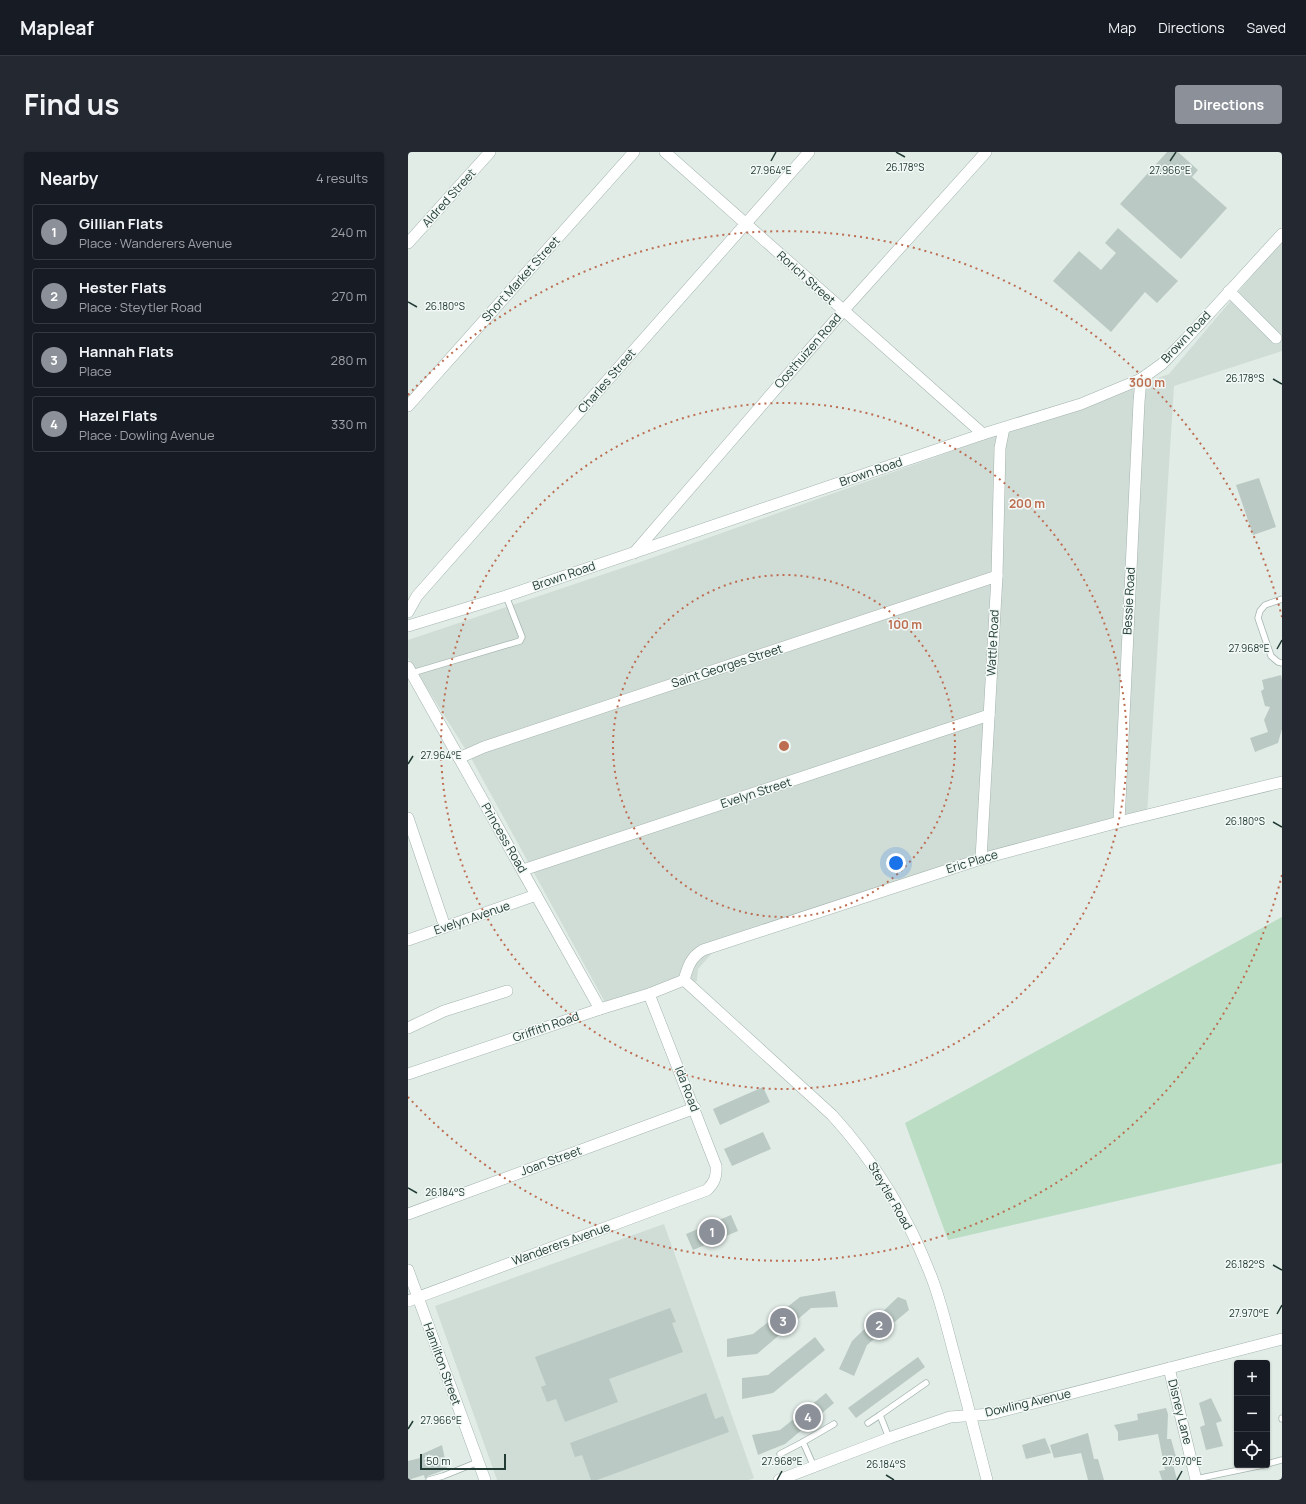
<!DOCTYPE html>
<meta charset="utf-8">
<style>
:root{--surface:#171b24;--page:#242831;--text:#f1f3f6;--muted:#9ea1a6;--line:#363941;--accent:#8c9099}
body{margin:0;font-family:Manrope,sans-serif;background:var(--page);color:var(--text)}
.controls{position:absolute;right:12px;bottom:12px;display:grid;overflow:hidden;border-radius:4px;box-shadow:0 1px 3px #0004}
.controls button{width:36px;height:36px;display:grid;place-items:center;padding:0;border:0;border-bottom:1px solid var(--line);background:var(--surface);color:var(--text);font:20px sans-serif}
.scale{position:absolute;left:12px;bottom:10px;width:86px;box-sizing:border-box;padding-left:4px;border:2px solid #223c35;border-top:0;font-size:11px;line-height:14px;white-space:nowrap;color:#223c35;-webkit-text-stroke:3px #f2f8f5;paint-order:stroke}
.you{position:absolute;left:488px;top:711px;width:14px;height:14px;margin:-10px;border:3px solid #fff;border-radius:50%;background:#1a73e8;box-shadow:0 0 0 6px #1a73e833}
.badge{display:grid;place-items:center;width:26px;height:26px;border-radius:50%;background:var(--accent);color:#fff;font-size:13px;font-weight:700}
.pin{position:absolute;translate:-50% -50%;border:2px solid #fff;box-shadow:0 1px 4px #0006}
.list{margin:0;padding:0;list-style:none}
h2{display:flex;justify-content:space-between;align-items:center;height:52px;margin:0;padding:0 16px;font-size:17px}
h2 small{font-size:13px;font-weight:400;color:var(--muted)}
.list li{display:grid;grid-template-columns:26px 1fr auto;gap:12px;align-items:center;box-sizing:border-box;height:56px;margin:0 8px 8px;padding:0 8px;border:1px solid var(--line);border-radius:4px}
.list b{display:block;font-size:15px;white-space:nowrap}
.list p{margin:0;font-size:13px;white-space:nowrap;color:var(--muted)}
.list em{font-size:13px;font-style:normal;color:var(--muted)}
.icon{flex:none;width:22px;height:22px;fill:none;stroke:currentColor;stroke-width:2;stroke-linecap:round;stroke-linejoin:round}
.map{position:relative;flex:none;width:874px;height:1328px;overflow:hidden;border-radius:4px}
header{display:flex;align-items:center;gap:24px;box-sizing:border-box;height:56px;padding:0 20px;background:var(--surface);border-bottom:1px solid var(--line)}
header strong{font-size:19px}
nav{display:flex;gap:22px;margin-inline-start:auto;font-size:14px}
.intro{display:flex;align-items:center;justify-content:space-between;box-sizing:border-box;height:96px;padding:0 24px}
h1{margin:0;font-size:28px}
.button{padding:10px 18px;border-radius:4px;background:var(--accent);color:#fff;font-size:14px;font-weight:700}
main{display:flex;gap:24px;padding:0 24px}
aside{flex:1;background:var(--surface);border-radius:4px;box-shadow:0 1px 3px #0004}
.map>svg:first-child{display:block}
</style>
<header>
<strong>Mapleaf</strong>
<nav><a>Map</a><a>Directions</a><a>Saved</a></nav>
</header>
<div class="intro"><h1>Find us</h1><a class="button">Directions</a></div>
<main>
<aside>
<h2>Nearby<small>4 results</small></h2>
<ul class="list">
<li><span class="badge">1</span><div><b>Gillian Flats</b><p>Place · Wanderers Avenue</p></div><em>240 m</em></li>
<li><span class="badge">2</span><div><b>Hester Flats</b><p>Place · Steytler Road</p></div><em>270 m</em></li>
<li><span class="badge">3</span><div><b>Hannah Flats</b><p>Place</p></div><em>280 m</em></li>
<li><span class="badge">4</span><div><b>Hazel Flats</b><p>Place · Dowling Avenue</p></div><em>330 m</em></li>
</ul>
</aside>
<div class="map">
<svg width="874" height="1328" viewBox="0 0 874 1328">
<rect width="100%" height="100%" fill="#e1ece7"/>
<!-- built -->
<g fill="#d0dcd6">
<path d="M874 88V199L766 234 739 663 313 791 290 817 289 829 198 852 63 606 0 506V488L232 410 761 222Z"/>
<path d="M256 1072 346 1326 341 1328H89L27 1154Z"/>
</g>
<!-- green -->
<path fill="#baddc4" d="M874 765V1011L540 1088 497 971Z"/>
<!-- building -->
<g fill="#bac9c3">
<path d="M759 0H770L790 18 784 25 819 56 773 107 712 52Z"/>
<path d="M710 76 770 129 749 151 737 140 703 180 645 129 671 99 693 118 708 101 697 91Z"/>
<path d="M851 326 868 375 845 383 828 333Z"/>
<path d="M873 523 874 528V577L870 591 847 600 842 586 860 580 856 568 862 555 857 554 853 539 856 537 854 528Z"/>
<path d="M355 935 362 950 312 973 305 957Z"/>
<path d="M355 980 363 997 324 1014 316 997Z"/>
<path d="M323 1063 330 1079 285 1098 278 1082Z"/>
<path d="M427 1139 430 1155 403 1156 349 1202 319 1205V1187L345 1182 392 1145Z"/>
<path d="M490 1145 498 1148 501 1158 459 1193 446 1224 431 1217 444 1189Z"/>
<path d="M262 1156 268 1170 264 1171 275 1200 201 1227 210 1250 157 1270 148 1247 139 1250 133 1235 138 1233 127 1205Z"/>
<path d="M407 1185 417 1198 365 1241 334 1247V1226L360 1223Z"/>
<path d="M510 1205 517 1215 448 1266 440 1256Z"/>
<path d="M298 1241 307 1267 315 1264 321 1280 189 1328H183L174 1303 167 1305 162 1291Z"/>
<path d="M418 1241 426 1251 377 1292 350 1303 344 1283 372 1278Z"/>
<path d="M803 1246 814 1269 808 1271 815 1294 798 1298 792 1275 797 1273 791 1251Z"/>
<path d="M758 1256 760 1262 759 1287H763L770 1312H765L769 1328H754L751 1319 757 1318 750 1282 710 1289V1280L706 1273 730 1268 729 1262Z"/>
<path d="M680 1281 686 1307H690L696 1328H680L673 1301 646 1306 642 1293Z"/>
<path d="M637 1286 643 1301 618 1307 614 1293Z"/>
<path d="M34 1293 39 1317 20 1324 17 1327 16 1323 0 1328V1309L12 1306V1303Z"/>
</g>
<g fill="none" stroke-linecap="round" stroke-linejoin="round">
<!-- lane casing -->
<g stroke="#a4b4ae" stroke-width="7">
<g id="lane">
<path d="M874 447 857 453 852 459 850 466 863 504 870 510 874 511"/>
<path d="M4 521 112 489 114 485 98 444"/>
<path d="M874 1266V1267"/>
<path d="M460 1271 472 1263"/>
<path d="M481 1286 472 1263 518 1231"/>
<path d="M372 1302 395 1290"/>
<path d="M859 1312 874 1308"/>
<path d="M406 1315 395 1290 426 1272"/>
<path d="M788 1327 855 1313"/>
<path d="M21 1328 35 1324 70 1310"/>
</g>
</g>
<!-- street casing -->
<g stroke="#a4b4ae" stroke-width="12">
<g id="street">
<path d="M257 0 575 282"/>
<path d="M0 91 82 0"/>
<path d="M821 139 868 186"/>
<path d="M0 254 226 0"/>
<path d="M226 401 435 159 578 0"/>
<path d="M0 460 9 444 401 0"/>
<path d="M0 474 98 444 575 282 673 252 733 227 754 212 777 188 874 82"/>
<path d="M0 515 192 857"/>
<path d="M51 606 76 595 589 424"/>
<path d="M0 666 37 775"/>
<path d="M711 670 731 250 733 227"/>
<path d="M573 707 589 424 592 296 596 276"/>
<path d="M115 718 581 563"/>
<path d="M0 788 128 743"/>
<path d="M276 828C280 814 283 805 295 798L573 707 711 670 874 630"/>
<path d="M276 828 424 963C468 1011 502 1068 525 1129 533 1151 539 1175 545 1198 557 1242 568 1285 579 1328"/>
<path d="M0 876 36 859 99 839"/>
<path d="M0 922 192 857 241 842 276 828"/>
<path d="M0 1062 287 956"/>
<path d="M0 1118 77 1328"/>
<path d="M0 1149 299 1038C306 1031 309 1025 308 1014L241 842"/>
<path d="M761 1216 788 1328"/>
<path d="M371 1328 481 1286 542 1265 583 1262 874 1187"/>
</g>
</g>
<!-- lane -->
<use href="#lane" stroke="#fff" stroke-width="5.5"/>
<!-- street -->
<use href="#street" stroke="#fff" stroke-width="11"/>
</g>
<!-- ticks -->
<path fill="none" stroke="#223c35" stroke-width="1.5" d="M488 0 497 5M363 9 368 0M762 9 768 0M0 150 9 155M865 227 874 232M869 497 874 488M0 612 5 604M865 670 874 675M0 1036 9 1041M865 1113 874 1118M869 1162 874 1153M0 1277 5 1269M478 1323 486 1328M369 1328 374 1319M769 1328 774 1319"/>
<!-- distance rings -->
<g fill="none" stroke="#bd6e51" stroke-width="2" stroke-dasharray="2 4">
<circle cx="376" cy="594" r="171"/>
<circle cx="376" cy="594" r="343"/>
<path d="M874 723A514 514 0 0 1 0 945M0 243A514 514 0 0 1 874 465"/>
</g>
<g text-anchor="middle" stroke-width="3" stroke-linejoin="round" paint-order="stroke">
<!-- street labels -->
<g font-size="12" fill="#223c35" stroke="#f2f8f5">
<text transform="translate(41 46) rotate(-48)" y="4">Aldred Street</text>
<text transform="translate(398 126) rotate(42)" y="4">Rorich Street</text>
<text transform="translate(113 127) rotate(-48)" y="4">Short Market Street</text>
<text transform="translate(778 185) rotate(-47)" y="4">Brown Road</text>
<text transform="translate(400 199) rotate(-49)" y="4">Oosthuizen Road</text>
<text transform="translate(199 229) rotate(-49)" y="4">Charles Street</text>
<text transform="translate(463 320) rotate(-19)" y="4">Brown Road</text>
<text transform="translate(156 424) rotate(-19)" y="4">Brown Road</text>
<text transform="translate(721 449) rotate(-87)" y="4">Bessie Road</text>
<text transform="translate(585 491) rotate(-87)" y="4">Wattle Road</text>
<text transform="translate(319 514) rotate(-18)" y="4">Saint Georges Street</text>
<text transform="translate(348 641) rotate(-18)" y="4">Evelyn Street</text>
<text transform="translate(96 686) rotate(60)" y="4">Princess Road</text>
<text transform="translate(564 710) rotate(-17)" y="4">Eric Place</text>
<text transform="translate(64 766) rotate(-19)" y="4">Evelyn Avenue</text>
<text transform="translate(138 875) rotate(-19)" y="4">Griffith Road</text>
<text transform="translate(279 937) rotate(69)" y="4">Ida Road</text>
<text transform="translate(143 1009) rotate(-20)" y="4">Joan Street</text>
<text transform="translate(482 1044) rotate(60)" y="4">Steytler Road</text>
<text transform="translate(153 1092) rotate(-20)" y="4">Wanderers Avenue</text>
<text transform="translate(34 1212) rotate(70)" y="4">Hamilton Street</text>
<text transform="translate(620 1251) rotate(-13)" y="4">Dowling Avenue</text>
<text transform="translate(772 1260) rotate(76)" y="4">Disney Lane</text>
</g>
</g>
<g font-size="10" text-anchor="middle" fill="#223c35" stroke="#f2f8f5" stroke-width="3" stroke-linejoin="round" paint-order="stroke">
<text x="497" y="19">26.178°S</text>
<text x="363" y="22">27.964°E</text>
<text x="762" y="22">27.966°E</text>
<text x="37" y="158">26.180°S</text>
<text x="837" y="230">26.178°S</text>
<text x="841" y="500">27.968°E</text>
<text x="33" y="607">27.964°E</text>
<text x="837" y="673">26.180°S</text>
<text x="37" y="1044">26.184°S</text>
<text x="837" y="1116">26.182°S</text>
<text x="841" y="1165">27.970°E</text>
<text x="33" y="1272">27.966°E</text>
<text x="374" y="1313">27.968°E</text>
<text x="774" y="1313">27.970°E</text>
<text x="478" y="1316">26.184°S</text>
</g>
<circle cx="376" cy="594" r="6" fill="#bd6e51" stroke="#f2f8f5" stroke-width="2"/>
<g font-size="12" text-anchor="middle" font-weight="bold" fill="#bd6e51" stroke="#f2f8f5" stroke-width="3" stroke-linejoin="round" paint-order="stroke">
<text x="739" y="235">300 m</text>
<text x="619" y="356">200 m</text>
<text x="497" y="477">100 m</text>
</g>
</svg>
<div class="controls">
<button>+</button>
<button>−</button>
<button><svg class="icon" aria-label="locate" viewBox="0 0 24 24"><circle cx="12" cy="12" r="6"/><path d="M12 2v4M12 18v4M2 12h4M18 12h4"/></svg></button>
</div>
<div class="scale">50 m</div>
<div class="you"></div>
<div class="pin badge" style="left:304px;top:1080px">1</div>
<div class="pin badge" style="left:471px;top:1173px">2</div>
<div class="pin badge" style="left:375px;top:1169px">3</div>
<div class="pin badge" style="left:400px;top:1265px">4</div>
</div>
</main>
